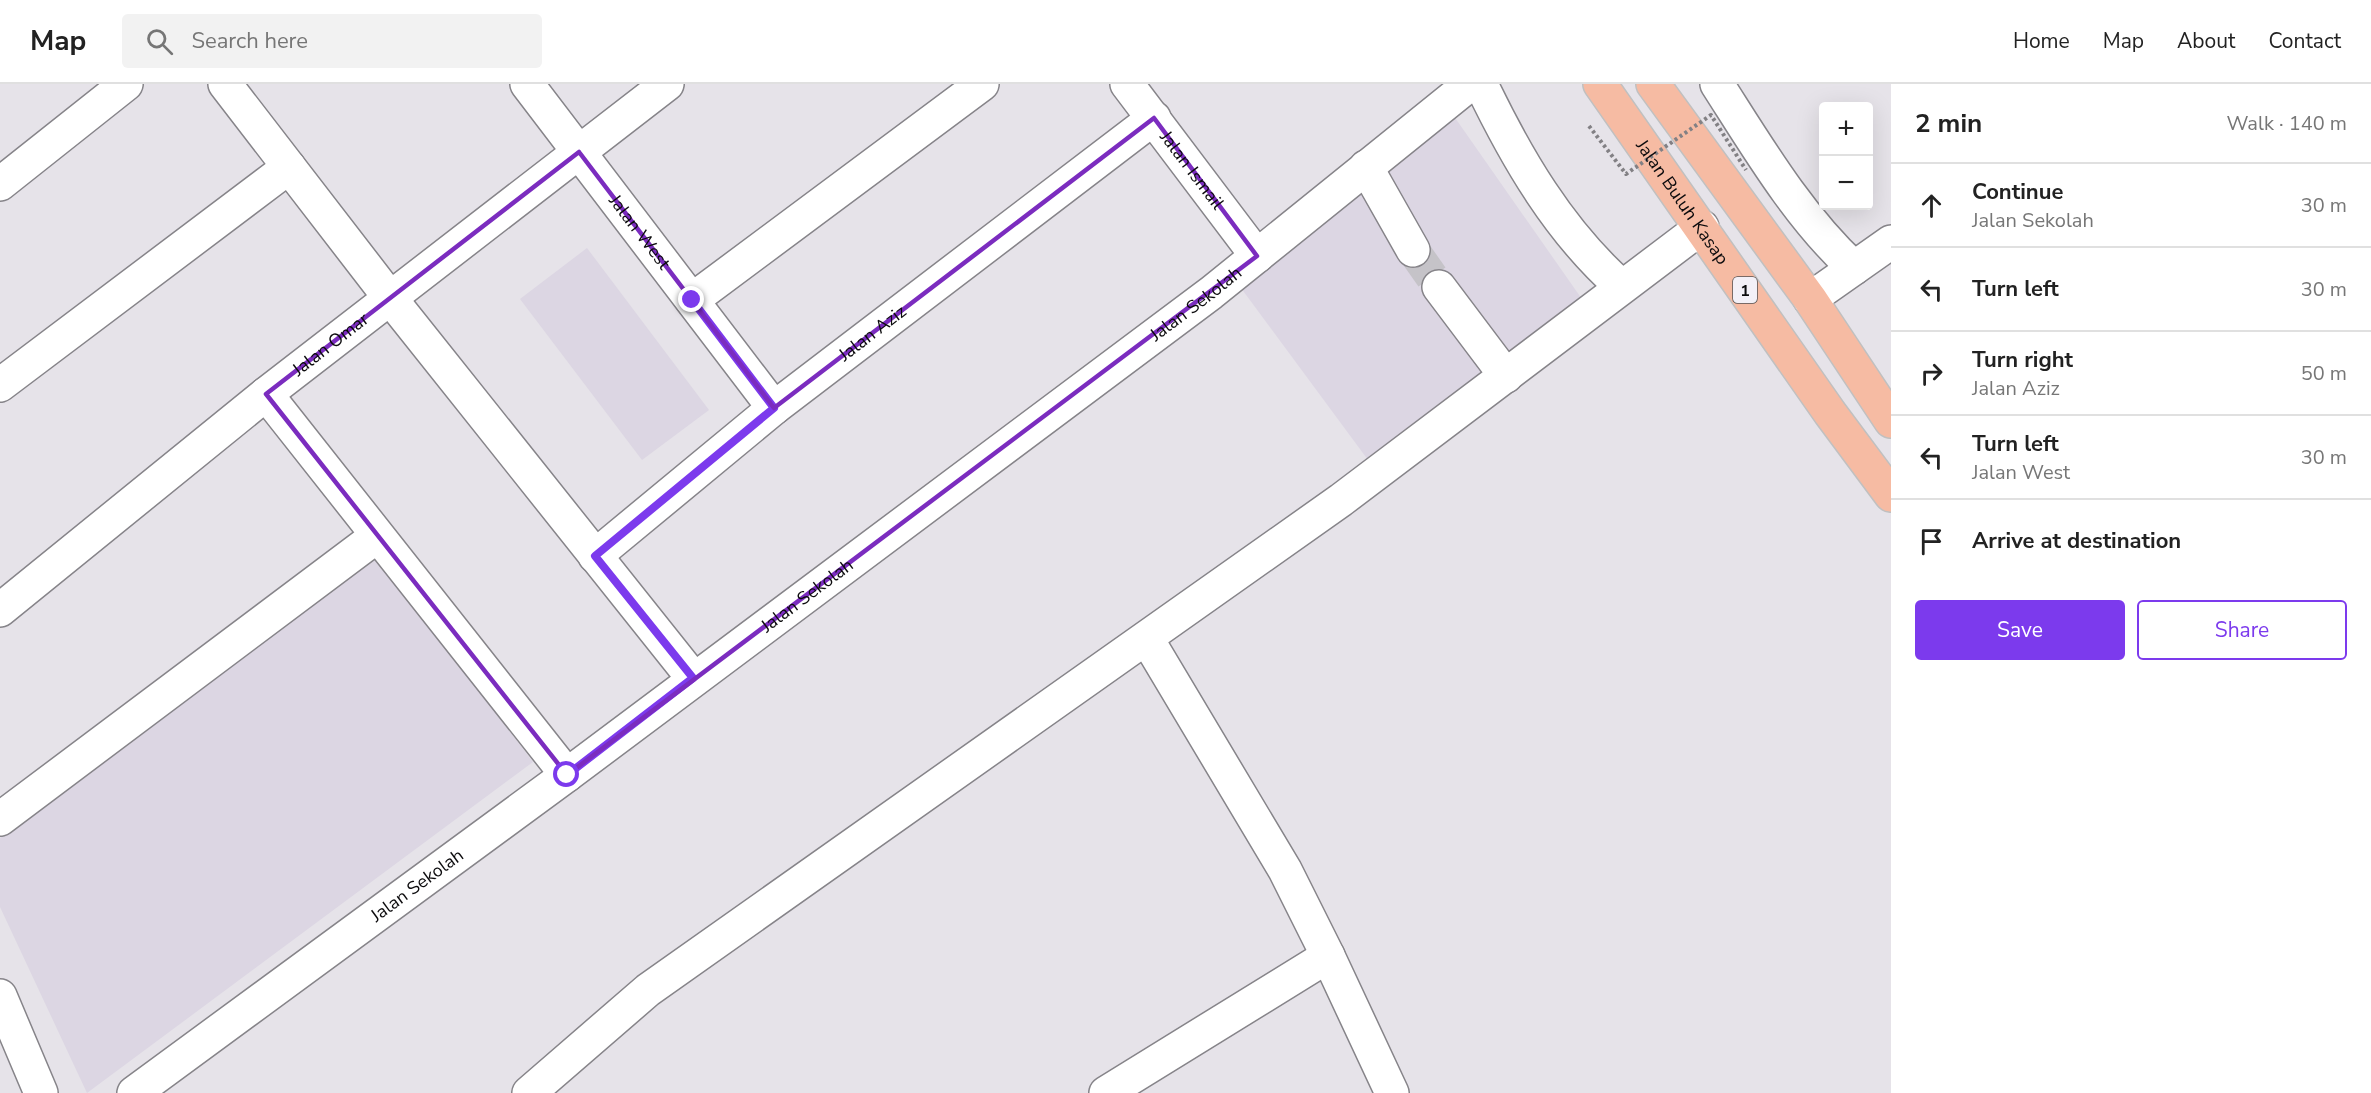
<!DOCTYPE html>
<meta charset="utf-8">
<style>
:root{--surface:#fff;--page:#f2f2f2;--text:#222;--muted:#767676;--line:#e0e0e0;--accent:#7c3aed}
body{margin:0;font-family:"Nunito Sans",sans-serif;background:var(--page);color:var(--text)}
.controls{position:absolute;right:18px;top:18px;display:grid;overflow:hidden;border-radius:6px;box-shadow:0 6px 24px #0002}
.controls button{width:54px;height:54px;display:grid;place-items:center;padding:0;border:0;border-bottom:2px solid var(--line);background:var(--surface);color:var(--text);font:30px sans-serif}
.stop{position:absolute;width:18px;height:18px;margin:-14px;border:4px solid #7c3aed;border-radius:50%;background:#fff}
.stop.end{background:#7c3aed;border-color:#fff;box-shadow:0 2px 6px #0008}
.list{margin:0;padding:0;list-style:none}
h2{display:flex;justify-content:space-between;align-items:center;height:78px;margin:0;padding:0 24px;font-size:26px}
h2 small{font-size:20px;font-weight:400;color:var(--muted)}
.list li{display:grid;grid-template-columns:39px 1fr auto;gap:18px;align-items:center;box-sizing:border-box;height:84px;padding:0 24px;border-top:2px solid var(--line)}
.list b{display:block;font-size:22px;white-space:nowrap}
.list p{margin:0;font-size:20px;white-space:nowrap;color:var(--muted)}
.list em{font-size:20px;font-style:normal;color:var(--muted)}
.actions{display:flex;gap:12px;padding:18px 24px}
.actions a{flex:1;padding:14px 0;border:2px solid var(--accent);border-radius:6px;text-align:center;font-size:21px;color:var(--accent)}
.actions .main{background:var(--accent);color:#fff}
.icon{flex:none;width:33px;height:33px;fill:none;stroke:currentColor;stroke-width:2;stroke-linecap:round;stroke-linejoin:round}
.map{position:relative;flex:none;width:1891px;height:1009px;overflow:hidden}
header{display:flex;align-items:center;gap:36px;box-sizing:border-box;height:84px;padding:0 30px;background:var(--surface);border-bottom:2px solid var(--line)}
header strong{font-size:28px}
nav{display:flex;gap:33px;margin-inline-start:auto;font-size:21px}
.search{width:420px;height:54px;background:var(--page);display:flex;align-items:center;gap:15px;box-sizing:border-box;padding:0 21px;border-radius:6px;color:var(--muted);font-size:22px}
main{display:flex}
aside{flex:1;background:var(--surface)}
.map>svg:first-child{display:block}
</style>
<header>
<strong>Map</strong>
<div class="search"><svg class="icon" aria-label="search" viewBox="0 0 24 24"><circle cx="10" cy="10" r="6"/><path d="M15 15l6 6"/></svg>Search here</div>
<nav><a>Home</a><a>Map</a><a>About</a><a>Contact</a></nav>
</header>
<main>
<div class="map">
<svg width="1891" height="1009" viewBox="0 0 1891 1009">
<rect width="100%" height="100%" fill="#e6e3e9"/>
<!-- built -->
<g fill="#dcd6e3">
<path d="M1451 28 1584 218 1371 380 1238 200Z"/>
<path d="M587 164 709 326 642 376 520 215Z"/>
<path d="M375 470 533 678 87 1009 0 823V754Z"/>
</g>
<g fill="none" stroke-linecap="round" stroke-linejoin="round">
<!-- minor-tunnel -->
<path stroke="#c5c3c8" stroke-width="33" stroke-dasharray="33 16" stroke-linecap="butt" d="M1413 166 1439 203"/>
<!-- minor casing -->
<g stroke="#868489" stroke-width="36">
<g id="minor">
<path d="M225 0 390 214 693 594"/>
<path id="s1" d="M527 0 774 324"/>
<path id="s2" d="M1127 0 1257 172"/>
<path d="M1481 0C1517 75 1559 147 1621 202"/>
<path d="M1717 0C1758 64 1798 132 1854 184"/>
<path d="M1366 83 1413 166"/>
<path d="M0 100 126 0"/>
<path d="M1439 203 1506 292"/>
<path d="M1810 215 1891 158"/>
<path d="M692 216 982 0"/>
<path d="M0 301 289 83"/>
<path d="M266 310 567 691"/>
<path id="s3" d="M595 472 774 324 1154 34"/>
<path id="s4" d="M0 526 266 310 667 0"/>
<path d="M1147 555 1285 786 1328 872 1392 1009"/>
<path d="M0 735 377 452"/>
<path d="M0 912 41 1009"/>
<path id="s5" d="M134 1009 567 691 1211 209 1470 0"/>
<path d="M529 1009 648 906 1341 416 1702 143"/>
<path d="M1106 1009 1328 872"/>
</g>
</g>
<!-- highway casing -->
<g stroke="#c0c0c0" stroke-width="36">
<g id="highway">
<path id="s6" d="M1600 0 1830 329 1891 411"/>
<path d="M1653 0 1810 215 1891 337"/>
</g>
</g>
<!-- minor -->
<use href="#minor" stroke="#fff" stroke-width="33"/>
<!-- highway -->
<use href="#highway" stroke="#f6bba3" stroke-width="33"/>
<!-- path-bridge -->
<path stroke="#828084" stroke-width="4" stroke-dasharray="3 3" stroke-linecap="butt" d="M1589 42 1626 90 1711 31 1746 86"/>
</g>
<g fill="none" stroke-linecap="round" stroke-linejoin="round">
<!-- route -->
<path stroke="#7c3aed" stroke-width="8" d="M567 691 693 594 595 472 774 324 692 216"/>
</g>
<!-- marked area -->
<path fill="none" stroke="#7b2cbf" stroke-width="4.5" stroke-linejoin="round" d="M1154 34 1257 172 567 691 266 310 579 68 774 324Z"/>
<g text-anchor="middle" stroke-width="5" stroke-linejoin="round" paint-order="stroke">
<!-- shield labels -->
<rect fill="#f3f0f7" stroke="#515053" stroke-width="1.5" x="1733" y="193" width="24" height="26" rx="4.5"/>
<g font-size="16" font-weight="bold" fill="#0c0b0d">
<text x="1745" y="212">1</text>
</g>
<!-- street labels -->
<g font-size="18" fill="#0c0b0d" stroke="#f3f0f7">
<text dy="6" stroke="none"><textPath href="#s2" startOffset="108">Jalan Ismail</textPath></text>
<text dy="6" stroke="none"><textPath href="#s6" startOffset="144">Jalan Buluh Kasap</textPath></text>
<text dy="6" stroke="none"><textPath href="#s1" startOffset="186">Jalan West</textPath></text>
<text dy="6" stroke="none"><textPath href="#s5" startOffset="1323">Jalan Sekolah</textPath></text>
<text dy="6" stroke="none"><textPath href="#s3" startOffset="356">Jalan Aziz</textPath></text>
<text dy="6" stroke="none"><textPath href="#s4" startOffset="424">Jalan Omar</textPath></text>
<text dy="6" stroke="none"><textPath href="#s5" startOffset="837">Jalan Sekolah</textPath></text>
<text dy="6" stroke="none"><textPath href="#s5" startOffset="351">Jalan Sekolah</textPath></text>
</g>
</g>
</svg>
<div class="controls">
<button>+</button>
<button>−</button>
</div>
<div class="stop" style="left:567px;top:691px"></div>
<div class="stop end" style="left:692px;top:216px"></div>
</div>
<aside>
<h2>2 min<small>Walk · 140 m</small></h2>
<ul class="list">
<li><svg class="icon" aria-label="ahead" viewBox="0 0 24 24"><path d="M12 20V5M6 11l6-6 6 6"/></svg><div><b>Continue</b><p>Jalan Sekolah</p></div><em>30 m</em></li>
<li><svg class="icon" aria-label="left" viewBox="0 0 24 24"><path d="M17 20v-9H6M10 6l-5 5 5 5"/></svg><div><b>Turn left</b></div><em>30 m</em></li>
<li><svg class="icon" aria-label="right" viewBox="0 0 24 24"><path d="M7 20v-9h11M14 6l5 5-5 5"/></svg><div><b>Turn right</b><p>Jalan Aziz</p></div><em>50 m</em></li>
<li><svg class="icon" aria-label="left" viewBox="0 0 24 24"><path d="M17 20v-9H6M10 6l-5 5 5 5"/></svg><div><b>Turn left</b><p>Jalan West</p></div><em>30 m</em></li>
<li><svg class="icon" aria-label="arrive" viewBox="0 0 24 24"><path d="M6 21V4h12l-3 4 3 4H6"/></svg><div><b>Arrive at destination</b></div></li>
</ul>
<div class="actions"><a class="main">Save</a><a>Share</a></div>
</aside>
</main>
